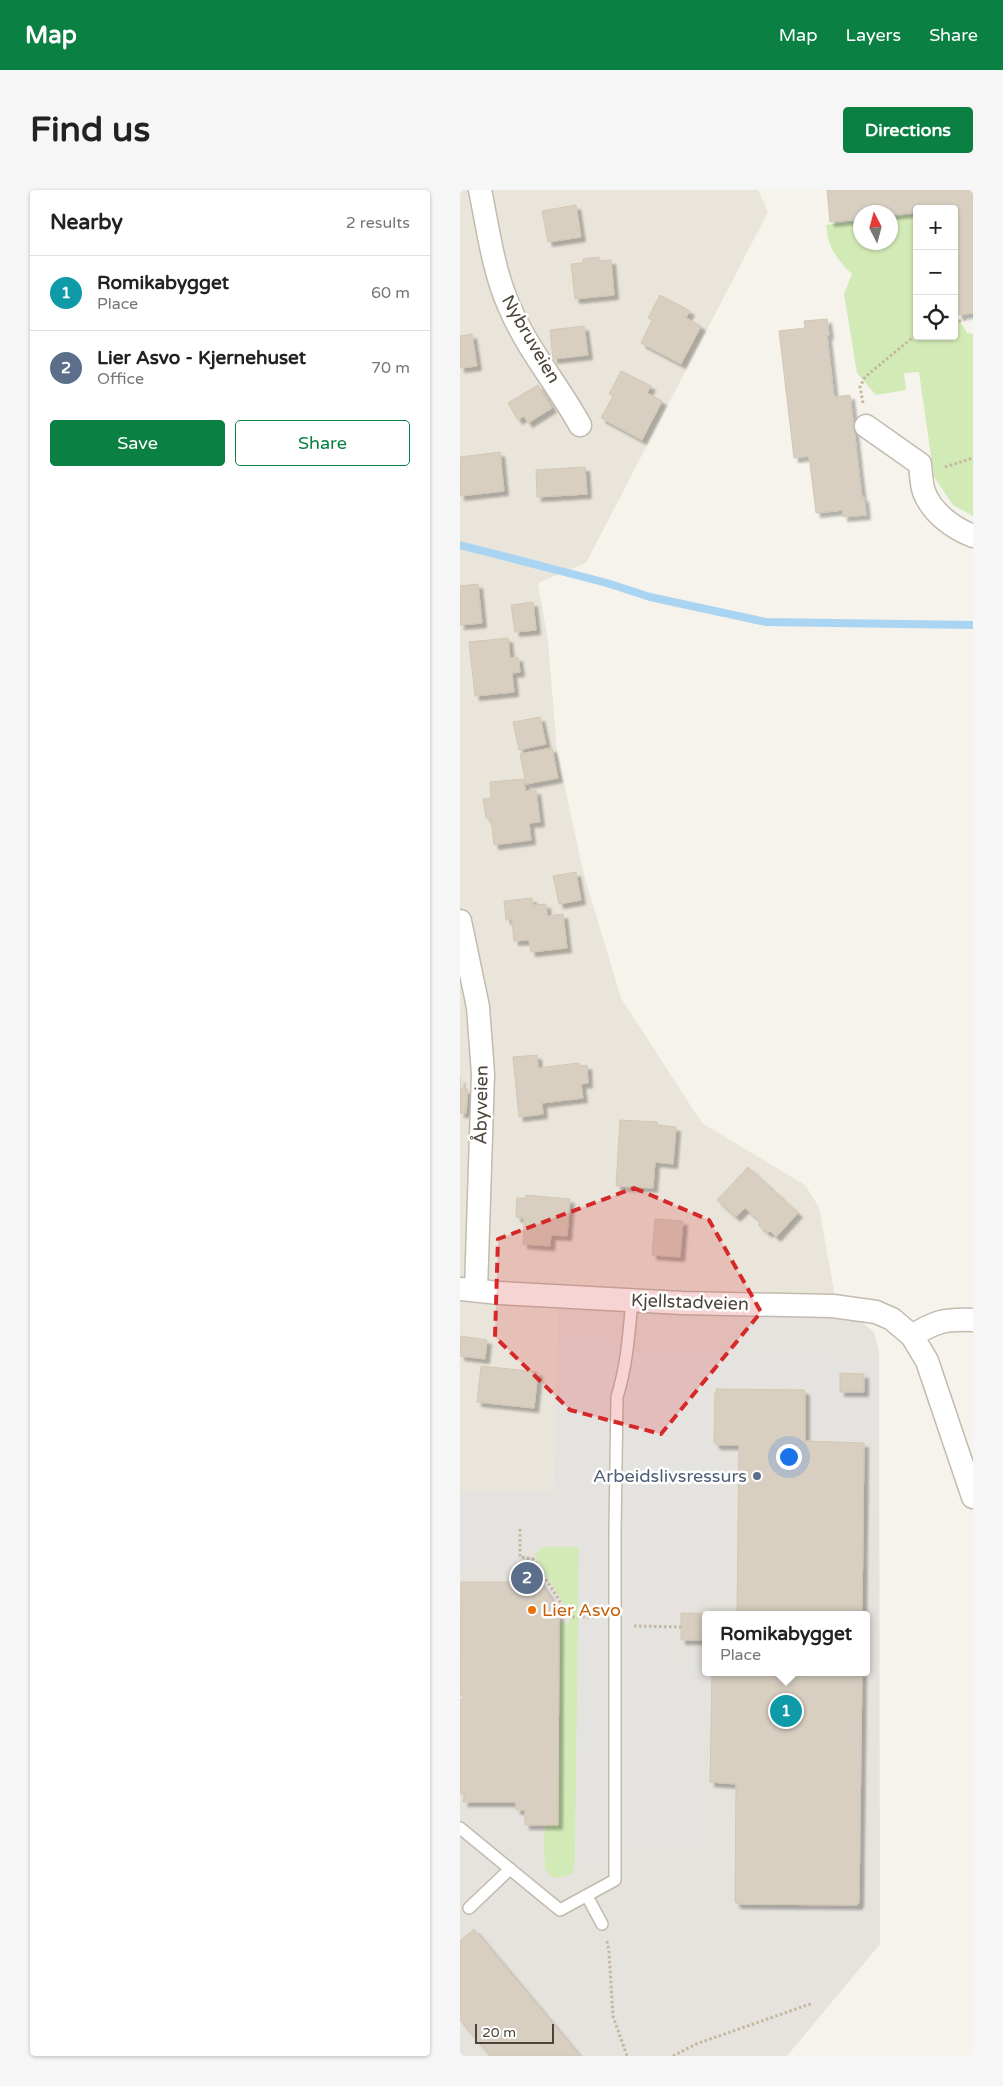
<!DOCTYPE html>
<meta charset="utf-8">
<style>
:root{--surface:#fff;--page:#f6f6f6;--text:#222;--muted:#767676;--line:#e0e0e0;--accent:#0b8043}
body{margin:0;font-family:"Varela Round",sans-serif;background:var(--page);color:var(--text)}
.controls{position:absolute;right:15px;top:15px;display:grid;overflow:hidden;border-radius:5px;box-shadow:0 1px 4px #0004}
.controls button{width:45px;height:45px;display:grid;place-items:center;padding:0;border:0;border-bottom:1px solid var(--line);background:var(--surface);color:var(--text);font:25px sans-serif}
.compass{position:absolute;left:393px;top:15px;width:45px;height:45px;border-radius:50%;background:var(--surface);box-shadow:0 1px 4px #0004;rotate:354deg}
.scale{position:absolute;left:15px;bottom:12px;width:79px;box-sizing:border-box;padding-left:5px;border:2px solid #4b4439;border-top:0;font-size:14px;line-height:18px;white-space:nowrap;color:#4b4439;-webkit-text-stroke:4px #fff;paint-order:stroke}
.you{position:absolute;left:328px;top:1266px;width:18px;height:18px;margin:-12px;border:4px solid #fff;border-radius:50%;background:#1a73e8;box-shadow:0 0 0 8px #1a73e833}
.badge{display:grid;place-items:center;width:32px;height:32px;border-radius:50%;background:var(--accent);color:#fff;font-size:16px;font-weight:700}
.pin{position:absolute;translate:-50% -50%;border:2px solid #fff;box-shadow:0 1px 5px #0006}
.popup{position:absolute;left:242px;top:1421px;width:168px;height:65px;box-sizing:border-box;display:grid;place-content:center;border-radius:5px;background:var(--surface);filter:drop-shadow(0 1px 4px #0005);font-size:16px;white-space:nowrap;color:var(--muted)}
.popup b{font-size:19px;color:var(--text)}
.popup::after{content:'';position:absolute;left:50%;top:100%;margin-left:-10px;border:10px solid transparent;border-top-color:var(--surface)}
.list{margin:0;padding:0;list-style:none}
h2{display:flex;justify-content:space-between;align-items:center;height:65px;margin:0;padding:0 20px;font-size:21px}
h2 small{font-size:16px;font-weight:400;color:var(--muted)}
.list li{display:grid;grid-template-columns:32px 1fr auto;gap:15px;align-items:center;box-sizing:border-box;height:75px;padding:0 20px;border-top:1px solid var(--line)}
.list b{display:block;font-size:19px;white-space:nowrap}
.list p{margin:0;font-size:16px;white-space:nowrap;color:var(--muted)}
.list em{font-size:16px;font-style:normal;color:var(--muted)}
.actions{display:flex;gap:10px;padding:15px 20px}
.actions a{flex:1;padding:11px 0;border:1px solid var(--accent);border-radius:5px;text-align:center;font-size:18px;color:var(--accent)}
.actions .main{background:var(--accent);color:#fff}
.icon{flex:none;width:28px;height:28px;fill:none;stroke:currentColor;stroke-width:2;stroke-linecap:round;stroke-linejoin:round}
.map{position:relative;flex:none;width:513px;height:1866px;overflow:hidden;border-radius:5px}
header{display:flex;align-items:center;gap:30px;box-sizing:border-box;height:70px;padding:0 25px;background:var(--accent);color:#fff}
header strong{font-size:24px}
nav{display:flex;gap:28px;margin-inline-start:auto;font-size:18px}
.intro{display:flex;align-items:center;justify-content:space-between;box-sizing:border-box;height:120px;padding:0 30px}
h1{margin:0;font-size:35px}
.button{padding:12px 22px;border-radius:5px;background:var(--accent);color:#fff;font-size:18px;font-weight:700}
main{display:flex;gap:30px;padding:0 30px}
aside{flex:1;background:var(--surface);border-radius:5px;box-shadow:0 1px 4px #0004}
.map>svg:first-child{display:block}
</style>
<header>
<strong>Map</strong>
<nav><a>Map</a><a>Layers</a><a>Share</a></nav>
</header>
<div class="intro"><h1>Find us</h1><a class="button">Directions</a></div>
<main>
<aside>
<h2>Nearby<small>2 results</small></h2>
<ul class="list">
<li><span class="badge" style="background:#0f9aa8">1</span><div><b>Romikabygget</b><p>Place</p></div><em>60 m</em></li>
<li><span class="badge" style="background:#5c6f8a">2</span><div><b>Lier Asvo - Kjernehuset</b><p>Office</p></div><em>70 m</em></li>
</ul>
<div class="actions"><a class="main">Save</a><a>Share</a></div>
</aside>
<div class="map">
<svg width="513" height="1866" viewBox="0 0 513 1866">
<defs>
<filter id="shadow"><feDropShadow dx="4.5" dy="4.5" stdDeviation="1" flood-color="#0004"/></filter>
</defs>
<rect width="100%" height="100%" fill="#f6f3ec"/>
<!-- residential -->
<path fill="#eae5da" d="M0 0H298L308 22 126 373 78 393 88 451 97 561 124 685 161 808 242 933 345 995 359 1017 376 1112 97 1117 93 1301 0 1300Z"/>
<!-- industrial -->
<path fill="#e6e2dd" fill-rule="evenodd" d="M376 1112 414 1142 419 1162 420 1754 327 1866H0V1300L93 1301 97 1117ZM246 1425H406V1482H246Z"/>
<!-- green -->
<g fill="#d2eab5">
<path d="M457 24V146H494V110L496 125 507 143 513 144V326L493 315 474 287 459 182 444 183 446 200 416 205 397 183 384 104 392 84C375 67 369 59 366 35L400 30V52H430L431 27Z"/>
<path d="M83 1357H119L115 1672 113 1683 103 1687 92 1688 85 1678 84 1646 86 1635H98L99 1432 109 1433 108 1421 74 1365Z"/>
</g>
<!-- parking -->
<path fill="#e5e3e0" d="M101 1147H142L154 1161 416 1170V1208L410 1249H349L350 1198 253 1197 252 1272 275 1273 273 1410 258 1409 206 1418 205 1472 246 1473 245 1652 159 1653 158 1672H115L119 1357H56L55 1375 0 1376V1308H99Z"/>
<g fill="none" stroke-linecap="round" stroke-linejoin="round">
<!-- stream -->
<path stroke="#a9d4f2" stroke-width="8" d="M0 355 147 393 190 407 306 432 513 435"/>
</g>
<!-- building -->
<g fill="#d8cfc1" stroke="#d3c7b4" filter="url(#shadow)">
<path d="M367 0H513V123L498 125 494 92V19H457V22L430 25V22H400V29L370 32Z"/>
<path d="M116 15 121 47 88 52 82 21Z"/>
<path d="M139 67V71L151 70 154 105 115 109 111 74 123 73V69Z"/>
<path d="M200 105 230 121 226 128 241 136 221 174 181 153 192 130 188 128Z"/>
<path d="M367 129 369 145H367L374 207 390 205 402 308 404 307 406 325 383 327V320L356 323 349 266 334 268 319 141 345 138 344 131Z"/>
<path d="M124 136 128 165 93 169 90 140Z"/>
<path d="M12 144 17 176 0 178V146Z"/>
<path d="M161 181 191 196 187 203 202 211 182 250 141 228 153 206 149 204Z"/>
<path d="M78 195 92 218 68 233 64 226 58 230 48 213Z"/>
<path d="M40 262 44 301 0 306V267Z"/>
<path d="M125 277 127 304 77 307 76 280Z"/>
<path d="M18 394 22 433 0 435V396Z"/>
<path d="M73 412 76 440 55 442 51 415Z"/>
<path d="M48 448 50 468 58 467 60 482 52 483 54 502 15 506 9 452Z"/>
<path d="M80 527 86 554 59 560 53 532Z"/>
<path d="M92 558 98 588 66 594 60 564Z"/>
<path d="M64 589 65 601 76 600 80 632 69 633 71 650 34 655 31 628H26L23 609 31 608 30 592Z"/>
<path d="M116 682 121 710 99 714 93 686Z"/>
<path d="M72 708 73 715 86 714 87 726 103 724 107 758 71 762 69 750 54 751 52 729 46 730 44 711Z"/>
<path d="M77 865 78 878 119 873 120 876 127 875 128 893 121 894 123 908 82 913 83 924 59 927 53 867Z"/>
<path d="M0 888V899H8L6 923H0Z"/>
<path d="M160 930 197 932V935L216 937 213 974 195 972 193 998 156 996Z"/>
<path d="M288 977 338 1023 316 1047 310 1041 308 1043 298 1035 301 1032 285 1018 276 1027 257 1010Z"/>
<path d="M66 1005 110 1009 107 1046 91 1045 90 1056 63 1054 64 1028 56 1027 57 1008H66Z"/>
<path d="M195 1029 223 1031 220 1067 192 1065Z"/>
<path d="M0 1146 27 1150 25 1169 0 1166Z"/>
<path d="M21 1176 78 1182 74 1218 17 1212Z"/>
<path d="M380 1183 404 1184V1202H380Z"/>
<path d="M256 1199 344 1200 345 1202V1251L404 1253 402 1425H246V1450H221V1423L277 1424 279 1255H256V1253H254L255 1202H257Z"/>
<path d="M66 1372 99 1420 98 1635H65V1620H56V1612H3L5 1604H0V1509H4V1506H0L1 1392H57V1378H66Z"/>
<path d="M252 1482H402L399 1713 397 1715 277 1714 275 1712 276 1594 250 1592Z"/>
<path d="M14 1739 120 1866H30L0 1830V1751Z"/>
</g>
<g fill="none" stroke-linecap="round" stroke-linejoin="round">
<!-- lane casing -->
<g stroke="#c2bbae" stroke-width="14">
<g id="lane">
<path d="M0 1638 100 1720 155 1690V1340L157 1207C167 1175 169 1143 172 1110"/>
<path d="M127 1706 142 1734"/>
<path d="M9 1718 50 1679"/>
</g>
</g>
<!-- street casing -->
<g stroke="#c2bbae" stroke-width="25">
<g id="street">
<path d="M20 0C28 38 33 80 49 116 67 159 98 195 120 235"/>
<path d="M406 236 460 274C461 283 461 293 464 302 472 323 493 338 513 346"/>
<path d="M0 731 18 817 23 884 16 1100"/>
<path d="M0 1099 39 1103 222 1113 373 1116 416 1122 432 1129 452 1146 467 1171 513 1307"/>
<path d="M452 1146C476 1131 484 1129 513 1130"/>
</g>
</g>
<!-- path -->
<g stroke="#c4b79f" stroke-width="3" stroke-dasharray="2.5 2.5" stroke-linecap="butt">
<path d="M494 133 508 128"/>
<path d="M403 213 400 197 405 187 457 144"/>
<path d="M485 277 513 268"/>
<path d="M60 1339V1367L73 1369 106 1421V1427H137"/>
<path d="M174 1436 221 1437"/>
<path d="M147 1751 149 1762 153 1826 167 1866"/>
<path d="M213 1866 236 1854 353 1813"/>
</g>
<!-- lane -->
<use href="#lane" stroke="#fff" stroke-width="11"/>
<!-- street -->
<use href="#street" stroke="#fff" stroke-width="22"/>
</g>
<!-- marked area -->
<path fill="#d62828" fill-opacity="0.2" stroke="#d62828" stroke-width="4" stroke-dasharray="10 6" stroke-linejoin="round" d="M174 998 249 1030 301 1122 201 1244 110 1220 35 1147 38 1049Z"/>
<!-- markers -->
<circle fill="#5c6f8a" stroke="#fff" stroke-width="2" cx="297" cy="1286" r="5"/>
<circle fill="#e8710a" stroke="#fff" stroke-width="2" cx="72" cy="1420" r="5"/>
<g text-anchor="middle" stroke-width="5" stroke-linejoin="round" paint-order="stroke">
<!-- street labels -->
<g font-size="18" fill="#4b4439" stroke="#fff">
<text transform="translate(71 149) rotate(60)" y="6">Nybruveien</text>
<text transform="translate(21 915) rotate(-89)" y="6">Åbyveien</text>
<text transform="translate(230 1112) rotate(2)" y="6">Kjellstadveien</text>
</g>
<!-- service labels -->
<g font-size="18" fill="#4e5e75" stroke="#fff" text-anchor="end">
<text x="287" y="1292">Arbeidslivsressurs</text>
</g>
<!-- food labels -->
<g font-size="18" fill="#c56008" stroke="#fff" text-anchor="start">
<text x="82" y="1426">Lier Asvo</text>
</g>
</g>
</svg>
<div class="controls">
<button>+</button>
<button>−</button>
<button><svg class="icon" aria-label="locate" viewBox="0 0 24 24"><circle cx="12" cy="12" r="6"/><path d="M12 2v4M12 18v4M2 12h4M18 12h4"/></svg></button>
</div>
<svg class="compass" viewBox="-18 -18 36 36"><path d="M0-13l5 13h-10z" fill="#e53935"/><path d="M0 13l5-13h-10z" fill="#767676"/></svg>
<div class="scale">20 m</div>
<div class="you"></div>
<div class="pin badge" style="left:326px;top:1521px;background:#0f9aa8">1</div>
<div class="popup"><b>Romikabygget</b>Place</div>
<div class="pin badge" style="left:67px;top:1388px;background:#5c6f8a">2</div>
</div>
</main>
